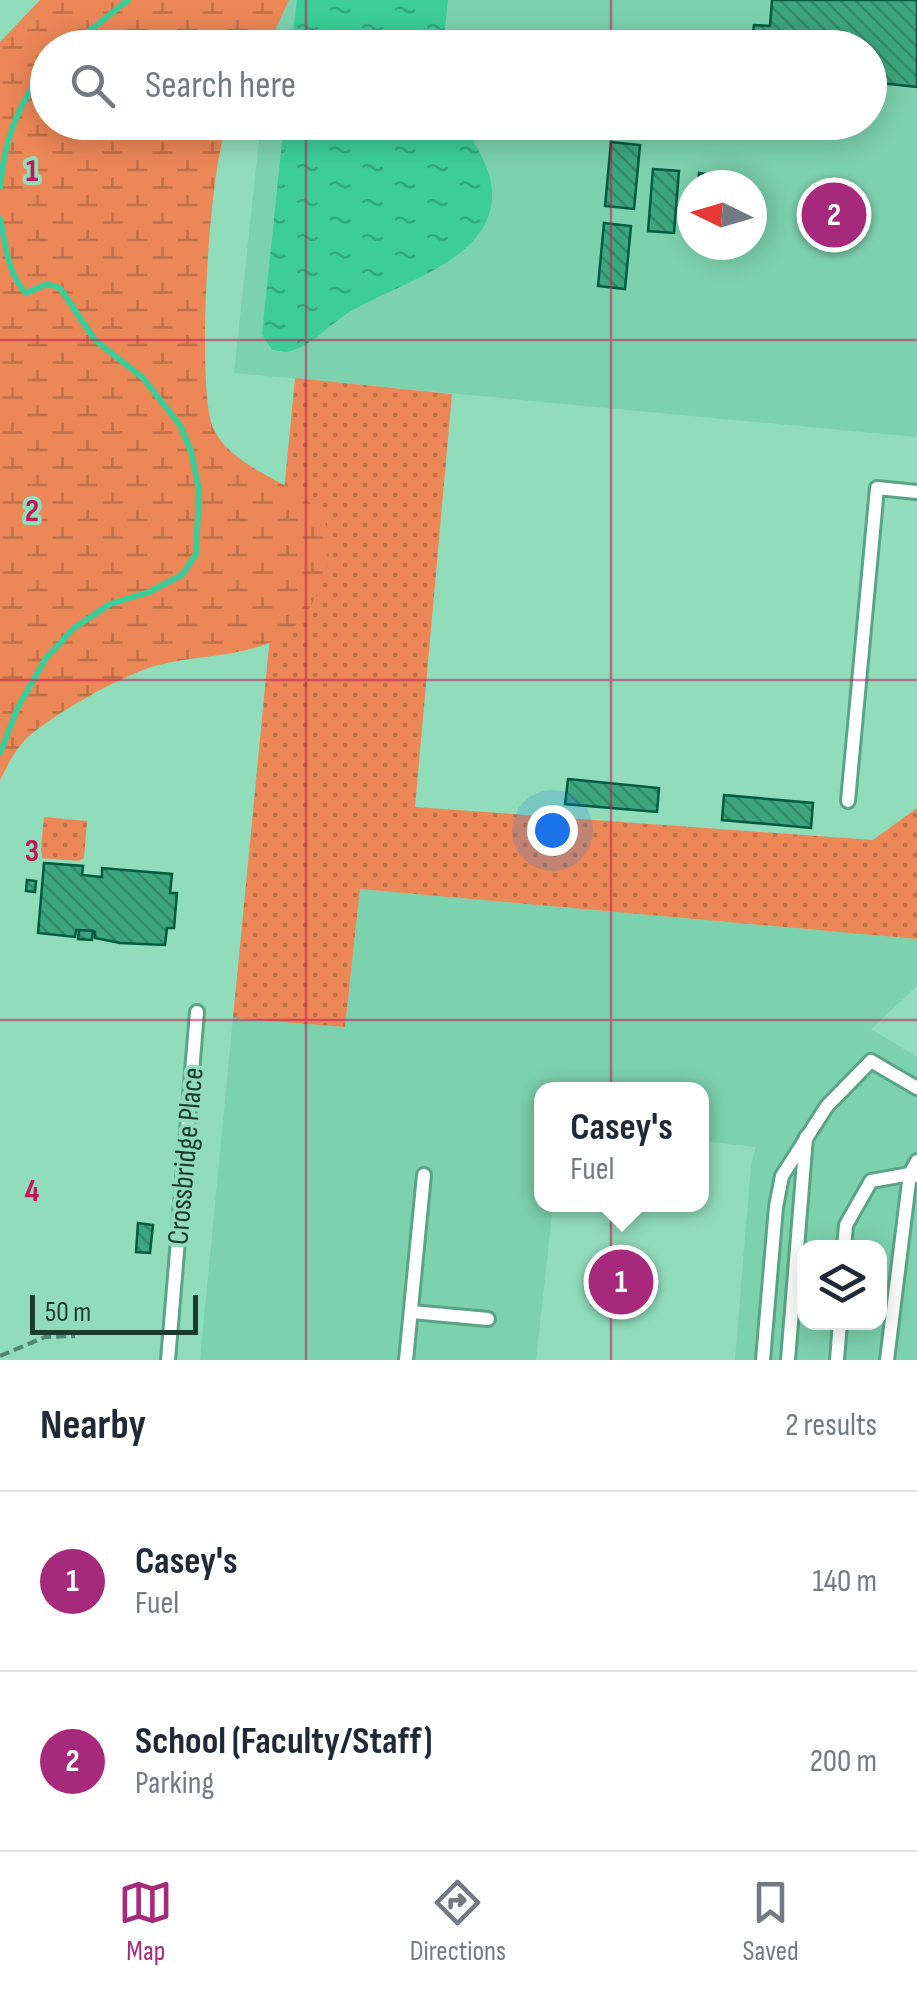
<!DOCTYPE html>
<style>
:root{--surface:#fff;--page:#f2f2f3;--text:#1f2937;--muted:#747a83;--line:#e0e1e3;--accent:#a6297b}
body{margin:0;font-family:"Sofia Sans Condensed",sans-serif;background:var(--page);color:var(--text)}
.controls{position:absolute;right:30px;bottom:30px;display:grid;overflow:hidden;border-radius:20px;box-shadow:0 5px 25px #0003}
.controls button{width:90px;height:90px;display:grid;place-items:center;padding:0;border:0;border-bottom:2px solid var(--line);background:var(--surface);color:var(--text);font:50px sans-serif}
.compass{position:absolute;left:677px;top:170px;width:90px;height:90px;border-radius:50%;background:var(--surface);box-shadow:0 5px 25px #0003;rotate:275deg}
.scale{position:absolute;left:30px;bottom:25px;width:168px;box-sizing:border-box;padding-left:10px;border:5px solid #1c3b2e;border-top:0;font-size:28px;line-height:35px;white-space:nowrap;color:#1c3b2e;-webkit-text-stroke:8px #90dcbb;paint-order:stroke}
.you{position:absolute;left:552px;top:830px;width:35px;height:35px;margin:-25px;border:8px solid #fff;border-radius:50%;background:#1a73e8;box-shadow:0 0 0 15px #1a73e833}
.badge{display:grid;place-items:center;width:65px;height:65px;border-radius:50%;background:var(--accent);color:#fff;font-size:32px;font-weight:700}
.pin{position:absolute;translate:-50% -50%;border:5px solid #fff;box-shadow:0 2px 10px #0006}
.popup{position:absolute;left:534px;top:1082px;width:175px;height:130px;box-sizing:border-box;display:grid;place-content:center;border-radius:20px;background:var(--surface);filter:drop-shadow(0 2px 8px #0005);font-size:32px;white-space:nowrap;color:var(--muted)}
.popup b{font-size:38px;color:var(--text)}
.popup::after{content:'';position:absolute;left:50%;top:100%;margin-left:-20px;border:20px solid transparent;border-top-color:var(--surface)}
.list{margin:0;padding:0;list-style:none}
h2{display:flex;justify-content:space-between;align-items:center;height:130px;margin:0;padding:0 40px;font-size:42px}
h2 small{font-size:32px;font-weight:400;color:var(--muted)}
.list li{display:grid;grid-template-columns:65px 1fr auto;gap:30px;align-items:center;box-sizing:border-box;height:180px;padding:0 40px;border-top:2px solid var(--line)}
.list b{display:block;font-size:38px;white-space:nowrap}
.list p{margin:0;font-size:32px;white-space:nowrap;color:var(--muted)}
.list em{font-size:32px;font-style:normal;color:var(--muted)}
.icon{flex:none;width:55px;height:55px;fill:none;stroke:currentColor;stroke-width:2;stroke-linecap:round;stroke-linejoin:round}
.map{position:relative;flex:none;width:917px;height:1360px;overflow:hidden}
.search{position:absolute;background:var(--surface);box-shadow:0 5px 25px #0003;left:30px;right:30px;top:30px;height:110px;display:flex;align-items:center;gap:25px;box-sizing:border-box;padding:0 35px;border-radius:55px;color:var(--muted);font-size:38px}
.sheet{height:490px;background:var(--surface)}
nav{display:flex;justify-content:space-around;align-items:center;box-sizing:border-box;height:140px;border-top:2px solid var(--line);background:var(--surface);font-size:28px;color:var(--muted)}
nav a{display:grid;justify-items:center;gap:5px}
nav .on{color:var(--accent)}
.map>svg:first-child{display:block}
</style>
<div class="map">
<svg width="917" height="1360" viewBox="0 0 917 1360">
<defs>
<pattern id="grass-dots" width="8" height="8" patternUnits="userSpaceOnUse" patternTransform="scale(2.5)"><rect width="8" height="8" fill="#ec8757"/><path d="M2 2h.1M6 6h.1" fill="none" stroke="#be7048" stroke-width="1.8" stroke-linecap="round"/></pattern>
<pattern id="wetland-marsh" width="20" height="14" patternUnits="userSpaceOnUse" patternTransform="scale(2.5)"><rect width="20" height="14" fill="#ec8757"/><path d="M1 5h8M5 5V1M11 12h8M15 12V8" fill="none" stroke="#be7048"/></pattern>
<pattern id="water-ripples" width="26" height="14" patternUnits="userSpaceOnUse" patternTransform="scale(2.5)"><rect width="26" height="14" fill="#3dcd9b"/><path d="M2 4q2-2 4 0t4 0M15 11q2-2 4 0t4 0" fill="none" stroke="#32a87f"/></pattern>
<pattern id="building-back-hatch" width="6" height="6" patternUnits="userSpaceOnUse" patternTransform="scale(2.5)"><rect width="6" height="6" fill="#3da680"/><path d="M-1 5l2 2M0 0l6 6M5-1l2 2" fill="none" stroke="#328869"/></pattern>
</defs>
<rect width="100%" height="100%" fill="#90dcbb"/>
<!-- built -->
<g fill="#7cd1ae" fill-rule="evenodd">
<path d="M273 0H917V437L234 373 261 123 870 122V48L268 47ZM692 185H752V245H692Z"/>
<path d="M360 889 917 939V986L871 1029 917 1057V1360H735L751 1165 756 1147 701 1141V1090H541V1204L553 1205 536 1360H200L233 1018 345 1027ZM804 1248H880V1322H804Z"/>
</g>
<!-- grass -->
<g fill="url(#grass-dots)">
<path d="M295 378 452 394 415 807 873 840 917 808V939L360 889 345 1027 233 1018Z"/>
<path d="M44 817 87 821 84 858 79 861 40 858Z"/>
</g>
<!-- wetland -->
<path fill="url(#wetland-marsh)" d="M40 0H289L267 47 48 48V122L228 123C209 162 195 393 214 430 247 493 362 480 321 585 289 666 221 648 155 666 122 675 54 714 29 736 16 748 8 764 0 780V42Z"/>
<!-- water -->
<g fill="url(#water-ripples)">
<path d="M297 0H448L443 47H291Z"/>
<path d="M284 123H462C481 153 503 185 486 222 464 269 386 288 345 315 327 327 309 348 287 352 283 352 275 350 272 350L262 334Z"/>
</g>
<g fill="none" stroke-linecap="round" stroke-linejoin="round">
<!-- stream -->
<g stroke="#3dcd9b" stroke-width="6">
<path d="M68 48 128 0"/>
<path d="M0 187C4 144 17 101 48 68"/>
<path d="M0 219C6 245 7 273 26 293L47 284 60 288 95 340 143 378 180 425 191 451 199 490 196 554 182 575 149 592 110 604 74 628 46 658 18 707 0 753"/>
</g>
</g>
<!-- building -->
<g fill="url(#building-back-hatch)" stroke="#005b40" stroke-width="2.5">
<path d="M772 0H917V87L870 82V48H768V44L752 42 754 25 770 26Z"/>
<path d="M611 142 640 145 634 209 605 206Z"/>
<path d="M653 169 679 171 674 233 648 231Z"/>
<path d="M699 173 723 176 722 185H698Z"/>
<path d="M604 223 631 226 625 289 598 286Z"/>
<path d="M568 779 659 788 657 812 565 804Z"/>
<path d="M724 795 813 803 811 828 722 820Z"/>
<path d="M44 863 83 866 82 875 102 877V868L172 874 170 893H177L174 928H167L165 945 120 943 95 938V932L76 930 75 937 38 933Z"/>
<path d="M27 880 36 881 35 892 26 891Z"/>
<path d="M79 930 93 931 92 940 78 939Z"/>
<path d="M138 1223 153 1225 150 1253 136 1252Z"/>
</g>
<g fill="none" stroke-linecap="round" stroke-linejoin="round">
<!-- service casing -->
<g stroke="#59a486" stroke-width="18">
<g id="service">
<path d="M848 801 877 488 917 492"/>
<path d="M844 1248 846 1225 871 1181 910 1174 915 1176"/>
<path d="M412 1312 488 1319"/>
<path d="M168 1360 197 1012"/>
<path d="M406 1360 424 1175"/>
<path d="M763 1360 776 1207 782 1176 827 1106 871 1061 917 1088"/>
<path d="M788 1360 806 1137"/>
<path d="M837 1360 840 1322"/>
<path d="M887 1360 910 1174 917 1161"/>
</g>
</g>
<!-- path -->
<path stroke="#51856f" stroke-width="4" stroke-dasharray="10 5" stroke-linecap="butt" d="M0 1356 45 1337 75 1336"/>
<!-- service -->
<use href="#service" stroke="#fff" stroke-width="12"/>
</g>
<!-- grid -->
<path fill="none" stroke="#c2185b" stroke-width="2.5" stroke-opacity="0.55" d="M306 0V48M611 0V48M306 122V1360M611 122V1360M0 340H917M0 680H917M0 1020H917"/>
<g text-anchor="middle" stroke-width="8" stroke-linejoin="round" paint-order="stroke">
<!-- street labels -->
<g font-size="30" fill="#1c3b2e" stroke="#90dcbb">
<text transform="translate(185 1156) rotate(-85)" y="10">Crossbridge Place</text>
</g>
</g>
<g font-size="32" text-anchor="middle" font-weight="bold" fill="#c2185b" stroke="#90dcbb" stroke-width="8" stroke-linejoin="round" paint-order="stroke">
<text x="32" y="181">1</text>
<text x="32" y="521">2</text>
<text x="32" y="861">3</text>
<text x="32" y="1201">4</text>
</g>
</svg>
<div class="controls">
<button><svg class="icon" aria-label="layers" viewBox="0 0 24 24"><path d="M12 4l9 5-9 5-9-5zM3 14l9 5 9-5"/></svg></button>
</div>
<svg class="compass" viewBox="-18 -18 36 36"><path d="M0-13l5 13h-10z" fill="#e53935"/><path d="M0 13l5-13h-10z" fill="#747a83"/></svg>
<div class="scale">50 m</div>
<div class="you"></div>
<div class="pin badge" style="left:621px;top:1282px">1</div>
<div class="popup"><b>Casey's</b>Fuel</div>
<div class="pin badge" style="left:834px;top:215px">2</div>
<div class="search"><svg class="icon" aria-label="search" viewBox="0 0 24 24"><circle cx="10" cy="10" r="6"/><path d="M15 15l6 6"/></svg>Search here</div>
</div>
<section class="sheet">
<h2>Nearby<small>2 results</small></h2>
<ul class="list">
<li><span class="badge">1</span><div><b>Casey's</b><p>Fuel</p></div><em>140 m</em></li>
<li><span class="badge">2</span><div><b>School (Faculty/Staff)</b><p>Parking</p></div><em>200 m</em></li>
</ul>
</section>
<nav>
<a class="on"><svg class="icon" aria-label="map" viewBox="0 0 24 24"><path d="M3 6l6-2 6 2 6-2v14l-6 2-6-2-6 2zM9 4v14M15 6v14"/></svg>Map</a>
<a><svg class="icon" aria-label="directions" viewBox="0 0 24 24"><path d="M12 3l9 9-9 9-9-9zM9 14v-3h6M13 9l2 2-2 2"/></svg>Directions</a>
<a><svg class="icon" aria-label="saved" viewBox="0 0 24 24"><path d="M7 4h10v16l-5-4-5 4z"/></svg>Saved</a>
</nav>
